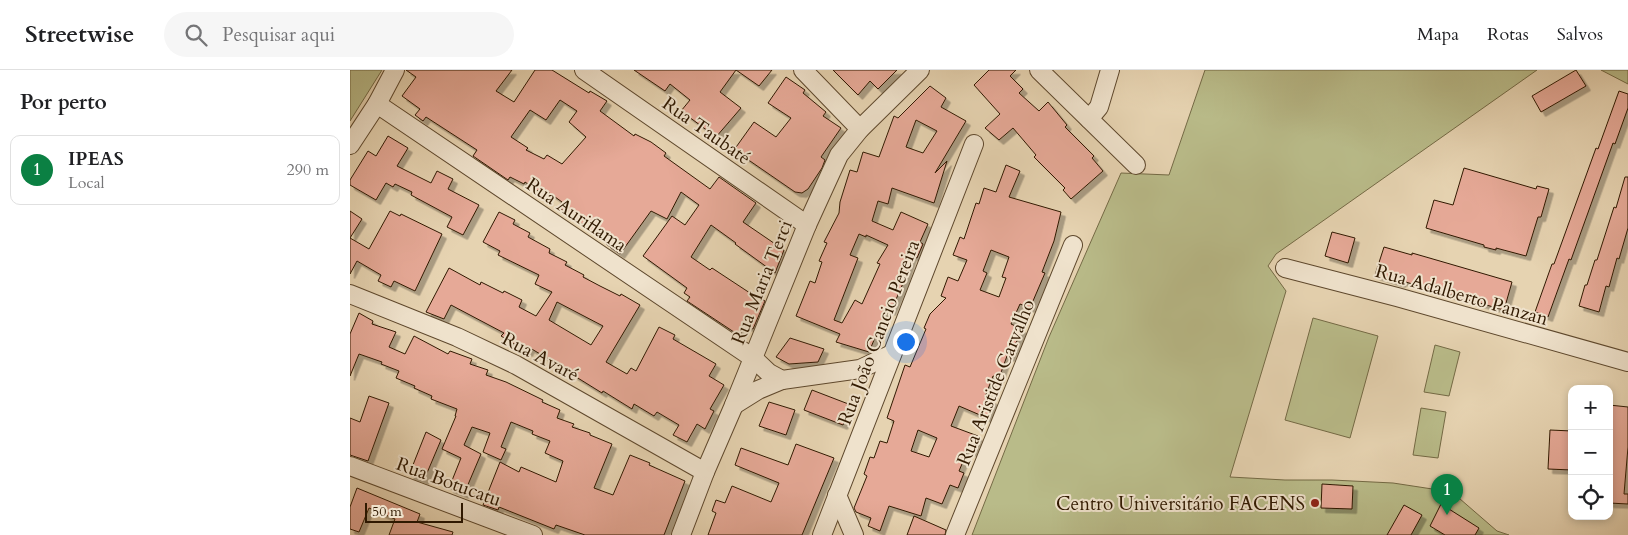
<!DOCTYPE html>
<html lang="pt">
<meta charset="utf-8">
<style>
:root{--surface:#fff;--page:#f6f6f6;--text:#202124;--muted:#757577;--line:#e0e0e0;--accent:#0b8043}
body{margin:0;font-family:Cardo,serif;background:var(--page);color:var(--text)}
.controls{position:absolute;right:15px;bottom:15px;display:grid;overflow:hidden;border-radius:10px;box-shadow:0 2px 8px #0003}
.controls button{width:45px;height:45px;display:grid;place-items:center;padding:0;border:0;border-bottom:1px solid var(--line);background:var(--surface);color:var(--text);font:25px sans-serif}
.scale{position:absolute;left:15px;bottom:12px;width:98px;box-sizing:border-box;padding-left:5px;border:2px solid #301901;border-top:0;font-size:14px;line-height:18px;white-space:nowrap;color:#301901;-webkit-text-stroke:4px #efe2cc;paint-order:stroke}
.you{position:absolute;left:555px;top:271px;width:18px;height:18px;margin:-12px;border:4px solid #fff;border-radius:50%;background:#1a73e8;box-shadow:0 0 0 8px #1a73e833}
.badge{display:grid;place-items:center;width:32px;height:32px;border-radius:50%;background:var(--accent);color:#fff;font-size:16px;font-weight:700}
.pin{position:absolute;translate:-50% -41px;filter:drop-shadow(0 1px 2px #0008)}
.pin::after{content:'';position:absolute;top:26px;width:18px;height:15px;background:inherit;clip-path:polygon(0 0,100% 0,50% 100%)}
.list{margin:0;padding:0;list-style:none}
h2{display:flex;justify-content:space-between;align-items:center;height:65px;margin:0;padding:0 20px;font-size:21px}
h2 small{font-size:16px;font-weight:400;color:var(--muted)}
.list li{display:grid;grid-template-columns:32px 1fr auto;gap:15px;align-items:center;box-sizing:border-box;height:70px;margin:0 10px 10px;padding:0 10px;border:1px solid var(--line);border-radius:10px}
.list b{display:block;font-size:19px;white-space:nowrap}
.list p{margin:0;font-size:16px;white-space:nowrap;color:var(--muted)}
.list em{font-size:16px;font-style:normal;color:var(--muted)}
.icon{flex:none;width:28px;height:28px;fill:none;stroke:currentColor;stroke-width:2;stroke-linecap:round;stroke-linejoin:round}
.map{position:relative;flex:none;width:1278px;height:465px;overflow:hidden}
header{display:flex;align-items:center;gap:30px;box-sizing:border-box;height:70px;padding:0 25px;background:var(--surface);border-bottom:1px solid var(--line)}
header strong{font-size:24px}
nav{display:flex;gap:28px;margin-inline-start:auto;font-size:18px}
.search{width:350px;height:45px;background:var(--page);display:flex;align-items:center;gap:12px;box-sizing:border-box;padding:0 18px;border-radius:28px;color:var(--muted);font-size:19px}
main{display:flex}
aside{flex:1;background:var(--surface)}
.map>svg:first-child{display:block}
</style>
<header>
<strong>Streetwise</strong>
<div class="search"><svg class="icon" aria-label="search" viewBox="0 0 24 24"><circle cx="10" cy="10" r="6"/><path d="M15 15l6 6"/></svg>Pesquisar aqui</div>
<nav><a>Mapa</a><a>Rotas</a><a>Salvos</a></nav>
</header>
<main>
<aside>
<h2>Por perto<small></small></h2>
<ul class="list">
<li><span class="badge">1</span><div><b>IPEAS</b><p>Local</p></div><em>290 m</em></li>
</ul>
</aside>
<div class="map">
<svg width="1278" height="465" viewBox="0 0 1278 465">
<defs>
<filter id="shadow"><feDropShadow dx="4.5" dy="4.5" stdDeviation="0" flood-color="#0004"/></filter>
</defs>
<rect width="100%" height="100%" fill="#e6d3b1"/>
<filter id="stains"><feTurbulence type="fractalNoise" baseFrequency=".004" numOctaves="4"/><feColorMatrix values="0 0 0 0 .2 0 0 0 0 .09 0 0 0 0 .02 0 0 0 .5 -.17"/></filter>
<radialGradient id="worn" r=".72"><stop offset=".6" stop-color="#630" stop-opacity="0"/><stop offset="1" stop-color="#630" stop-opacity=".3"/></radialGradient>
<!-- green -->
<g fill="#b9bb89" stroke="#746a45">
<path d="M0 0H32L0 51Z"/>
<path d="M855 0H1187L926 184 918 196 936 221 880 407 935 410H982L1043 413 1102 422 1147 461 1159 465H622L699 267 771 103 819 105Z"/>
<path d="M1251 0H1278V14Z"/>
<path d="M963 248 1028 266 1000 368 935 350Z"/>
<path d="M1085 275 1110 282 1099 326 1074 322Z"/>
<path d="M1071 338 1096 342 1088 388 1063 385Z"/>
</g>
<!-- building -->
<g fill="#e6a997" stroke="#301901" fill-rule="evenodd" filter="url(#shadow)">
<path d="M56 0H162L146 21 164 32 185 0H202L239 23 240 21 257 31 250 41 284 66 285 64 301 72 316 83 314 86 360 119 369 107 406 133 393 152 434 180 425 203 385 174 386 173 361 155 341 187 360 200 362 198 403 225 404 224 415 231 403 259 394 255 390 266 337 231 340 227 334 223 337 218 293 186 322 146 335 155 349 135 331 122 317 149 301 141 270 184 256 174 258 172 208 137 212 132 194 119 191 123 175 112 174 114 160 107 158 110 123 86 127 80 76 47 73 51 65 45 70 39 52 26 66 7ZM210 30 227 41 219 52 236 67 212 94 197 85 194 89 176 80 178 78 161 67 180 40 196 50Z"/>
<path d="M284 0H422L409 16 386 0 370 22 391 38 366 67 331 41 340 30 320 14 315 21Z"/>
<path d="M483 0H547L528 19 520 11 508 25Z"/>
<path d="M639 0H666L660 6 673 19 669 23 689 41 698 32 717 55 715 57 744 86 742 88 753 101 721 129 713 120 715 118 684 87 686 85 663 58 649 70 635 58 650 44 624 15Z"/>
<path d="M1226 0 1236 16 1191 42 1182 26Z"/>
<path d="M436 7 455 20 453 23 476 42 473 46 491 58 471 87 475 90 472 98 458 119 452 123 445 122 384 80 404 52 426 67 441 48 418 33Z"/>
<path d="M580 16 596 28 591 37 616 51 585 103 597 91 584 133 542 118 538 134 528 131 522 151 543 160 551 142 578 154 570 172 573 174 567 188 562 186 554 211 541 241 537 239 519 282 486 272 490 264 446 246 460 211 465 213 472 192 469 191 477 173 474 172 489 143 490 132 500 100 507 102 513 82 529 87 544 46 548 48ZM566 50 587 61 573 83 556 77ZM509 164 516 167V165L538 175 527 193 530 194 512 234 505 230 492 253 484 250 508 188 500 185Z"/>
<path d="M1269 21 1278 24V38L1265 74 1263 73 1221 190 1219 189 1198 247 1185 242 1202 194H1204L1246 78 1248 79Z"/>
<path d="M38 66 58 78 47 96 81 113 87 101 103 109 98 119 129 135 113 165 97 157 102 147 61 125 62 122 45 114 43 117 36 113 26 130 0 115V110L18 81 26 86Z"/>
<path d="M656 95 670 101 659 127 711 142 704 171 692 202 695 203 680 238 670 234 661 254 672 259 660 287 657 286 649 308 643 306 635 327 644 331 637 348 609 336 601 356 628 366 622 382 618 380 609 401 614 403 608 418 600 415 592 434 576 428 571 446 539 436 530 461 518 456 521 448 506 442 504 438 517 406 514 404 520 387 524 388 530 371 537 373 544 351 537 348 555 295 560 297 576 259 574 258 580 244 596 228 591 226 598 207 608 211 617 190 603 185 610 167 614 169 626 133 629 134 634 118 646 122ZM641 180 659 187 652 207 656 208 649 227 630 220 637 203 633 201ZM568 360 587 368 579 387 561 381Z"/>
<path d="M1114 98 1186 119 1187 116 1199 119 1191 147H1188L1176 186 1146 178V180L1134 177V175L1076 158 1084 130 1103 135Z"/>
<path d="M1275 107H1278V158L1269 189 1267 188 1259 217 1256 216 1249 242 1229 236 1235 215H1237L1245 190H1247L1264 137 1266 138Z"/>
<path d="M0 141 12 149 0 168 19 179 40 141 50 146 51 144 92 164 65 221 44 211 41 217 28 211 31 205 7 191 0 204Z"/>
<path d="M149 142 165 150 163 154 180 163 178 167 200 179 199 183 217 192 215 195 234 205 233 207 250 216 270 226 271 224 290 235 256 292 277 304 281 298 286 301 309 257 325 265 323 269 366 294 359 306 374 315 360 339 364 341 355 359 347 354 337 372 323 365 329 355 307 342 304 346 284 334 282 339 253 321 252 323 223 305 224 304 180 278 178 282 151 266 154 263 101 235 94 249 76 242 99 198 130 215 131 212 153 223 154 221 172 230 169 237 186 246 202 222 185 214 189 205 148 185 150 181 133 172ZM207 232 253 256 241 275 199 250Z"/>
<path d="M982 162 1005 168 998 193 975 186Z"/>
<path d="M1034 177 1062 185V183L1076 187 1162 212 1154 240 1052 211 1051 213 1025 205Z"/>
<path d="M9 243 23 251 22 254 46 262 39 277 55 284 64 266 98 284 100 281 122 289 120 294 138 300 136 305 156 312 193 330 192 332 210 340 207 348 224 354 222 357 240 363V365L262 374 244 418 263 425 280 385 300 393 299 395 335 411 314 465H235L206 455 204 459 149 437 148 440 133 435 150 392 169 402 171 397 206 412 213 391 195 383 200 371 182 364 183 361 161 352 151 377 156 379 151 390 133 382 140 363 122 357 114 375 131 384 114 424 99 418 111 388 92 379 106 346H105L107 339 81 329 82 326 64 318 65 316 46 308 49 301 31 294 32 292 9 284 0 306V264Z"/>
<path d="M440 268 474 279 468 292 439 294 426 287Z"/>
<path d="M462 320 501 335 493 355 454 340Z"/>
<path d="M19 326 39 333 18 391 0 385V348L10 352Z"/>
<path d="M419 332 445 340 436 365 409 356Z"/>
<path d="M1259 335 1278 337V377L1274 424H1278V434L1259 433Z"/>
<path d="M1200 360 1222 361V400L1198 399Z"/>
<path d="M76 362 91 370 74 410 59 405Z"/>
<path d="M446 374 484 388 452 465H358L366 443 362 441 366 430 375 433 382 416 421 432 429 413 385 395 391 378 438 395Z"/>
<path d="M972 414 1003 416 1002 439 971 438Z"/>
<path d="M7 418 70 444 67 452 103 462 102 465H39L45 449 19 438 9 462 0 459V437Z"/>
<path d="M1091 434 1129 458 1125 465H1095L1080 456Z"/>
<path d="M1054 435 1072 445 1061 465H1037Z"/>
<path d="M564 446 596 460 595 465H557Z"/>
</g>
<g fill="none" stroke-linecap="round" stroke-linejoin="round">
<!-- minor casing -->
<g stroke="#5e482d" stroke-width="20">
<g id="minor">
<path d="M234 0 457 155"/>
<path d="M453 0 510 59"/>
<path d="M689 0 786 95"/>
<path d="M27 34 403 288 419 303 432 310 510 299 542 284"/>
<path d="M739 49 749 37 760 0"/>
<path d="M0 75 27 34 45 0"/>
<path d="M935 198 1047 227 1278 292"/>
<path d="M0 224 107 267 166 295 355 402"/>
<path d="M384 335 408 320 432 310"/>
<path d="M0 396 183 465"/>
<path d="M487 425 504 465"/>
<path d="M331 465 355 402 384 335 457 155 489 85 510 59 570 0"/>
<path d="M472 465 624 74"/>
<path d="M605 465 723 175"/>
</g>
</g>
<!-- minor -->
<use href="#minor" stroke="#efe2cc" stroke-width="18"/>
</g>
<!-- markers -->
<circle fill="#8f2418" stroke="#efe2cc" stroke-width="2" cx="965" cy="433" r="5"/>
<g text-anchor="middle" stroke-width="4" stroke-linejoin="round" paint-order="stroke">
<!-- street labels -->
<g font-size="19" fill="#301901" stroke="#efe2cc">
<text transform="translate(357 60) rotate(35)" y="7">Rua Taubaté</text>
<text transform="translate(227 144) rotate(34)" y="7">Rua Auriflama</text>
<text transform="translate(411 212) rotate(-68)" y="7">Rua Maria Terci</text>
<text transform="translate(1112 224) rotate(16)" y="7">Rua Adalberto Panzan</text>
<text transform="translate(528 262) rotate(-69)" y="7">Rua João Cancio Pereira</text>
<text transform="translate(191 286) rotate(28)" y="7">Rua Avaré</text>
<text transform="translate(645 312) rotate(-68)" y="7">Rua Aristide Carvalho</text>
<text transform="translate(99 411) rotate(20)" y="7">Rua Botucatu</text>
</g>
<!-- poi labels -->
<g font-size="19" fill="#301901" stroke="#efe2cc" text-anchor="end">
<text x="955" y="440">Centro Universitário FACENS</text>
</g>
</g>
<rect width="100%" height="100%" filter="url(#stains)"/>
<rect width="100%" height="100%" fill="url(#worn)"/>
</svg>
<div class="controls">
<button>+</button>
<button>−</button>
<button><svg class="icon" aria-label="locate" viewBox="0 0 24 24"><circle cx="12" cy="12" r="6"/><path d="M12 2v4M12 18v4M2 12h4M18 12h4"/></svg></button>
</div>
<div class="scale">50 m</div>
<div class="you"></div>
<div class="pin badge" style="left:1097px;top:445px">1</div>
</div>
</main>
